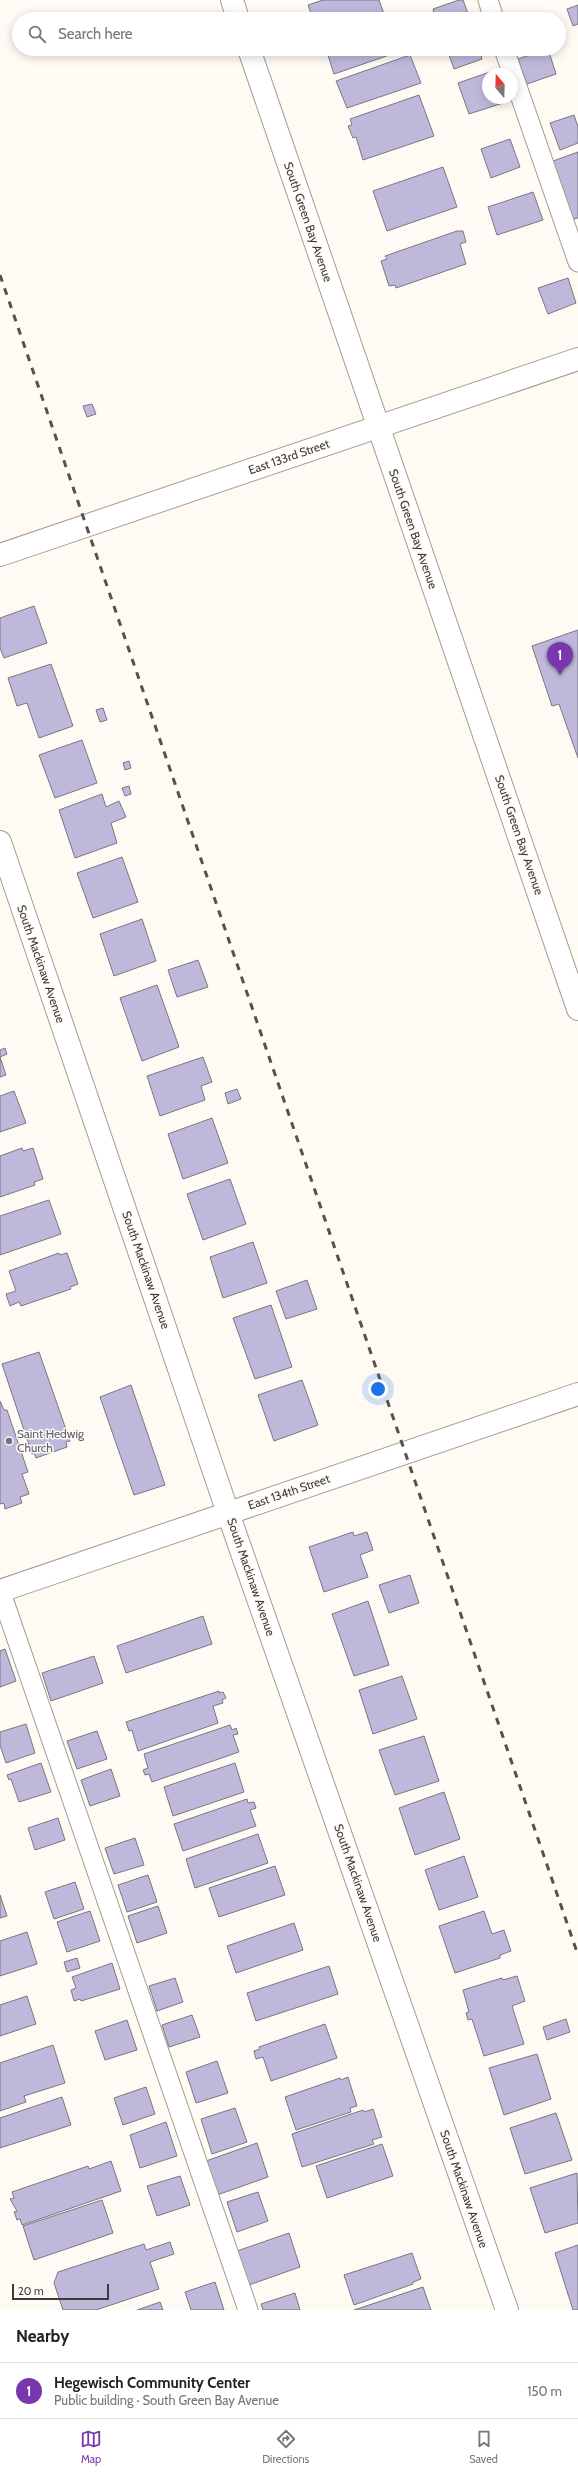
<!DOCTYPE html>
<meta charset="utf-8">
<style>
:root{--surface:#fff;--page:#f6f6f6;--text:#222;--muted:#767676;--line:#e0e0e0;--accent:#7837ac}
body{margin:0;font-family:Cabin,sans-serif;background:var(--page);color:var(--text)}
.compass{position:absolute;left:482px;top:68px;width:36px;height:36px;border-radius:50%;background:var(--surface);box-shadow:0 2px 10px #0003;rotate:341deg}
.scale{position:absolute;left:12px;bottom:10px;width:97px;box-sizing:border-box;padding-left:4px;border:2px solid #3f3c38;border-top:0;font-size:11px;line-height:14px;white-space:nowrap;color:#3f3c38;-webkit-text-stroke:3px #fffaf4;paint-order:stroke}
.you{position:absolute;left:378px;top:1389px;width:14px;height:14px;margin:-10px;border:3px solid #fff;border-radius:50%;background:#1a73e8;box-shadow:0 0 0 6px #1a73e833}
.badge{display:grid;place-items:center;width:26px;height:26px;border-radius:50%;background:var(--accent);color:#fff;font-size:13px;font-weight:700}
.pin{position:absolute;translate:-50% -33px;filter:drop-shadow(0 1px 2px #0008)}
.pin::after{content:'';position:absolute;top:21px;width:14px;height:12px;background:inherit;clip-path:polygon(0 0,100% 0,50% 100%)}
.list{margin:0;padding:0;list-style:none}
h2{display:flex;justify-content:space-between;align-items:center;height:52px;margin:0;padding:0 16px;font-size:17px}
h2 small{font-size:13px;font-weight:400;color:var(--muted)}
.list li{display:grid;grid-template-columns:26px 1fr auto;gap:12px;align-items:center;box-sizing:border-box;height:56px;padding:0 16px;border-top:1px solid var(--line)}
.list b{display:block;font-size:15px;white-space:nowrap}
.list p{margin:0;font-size:13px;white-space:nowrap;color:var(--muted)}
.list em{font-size:13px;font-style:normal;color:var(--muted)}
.icon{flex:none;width:22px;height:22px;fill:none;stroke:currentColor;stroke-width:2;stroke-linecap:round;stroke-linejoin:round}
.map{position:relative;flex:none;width:578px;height:2310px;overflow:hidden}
.search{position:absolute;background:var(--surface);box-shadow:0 2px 10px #0003;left:12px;right:12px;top:12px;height:44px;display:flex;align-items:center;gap:10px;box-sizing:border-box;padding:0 14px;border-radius:22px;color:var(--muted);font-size:15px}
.sheet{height:108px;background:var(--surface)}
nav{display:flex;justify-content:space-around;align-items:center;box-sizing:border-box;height:56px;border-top:1px solid var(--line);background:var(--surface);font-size:11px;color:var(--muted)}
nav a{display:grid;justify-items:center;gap:2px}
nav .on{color:var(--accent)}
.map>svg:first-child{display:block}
</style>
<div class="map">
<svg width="578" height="2310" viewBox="0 0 578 2310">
<rect width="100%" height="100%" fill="#fffaf4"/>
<!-- building -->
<g fill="#beb9da" stroke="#797782">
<path d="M323 0H379L384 14 369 19H313L308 5Z"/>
<path d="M459 0H463L470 19H436L433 9Z"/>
<path d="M578 5V24L573 26 567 9Z"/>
<path d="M326 49H407L334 74Z"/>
<path d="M447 49H479L482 59 454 69Z"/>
<path d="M548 49 556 74 527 84 518 59Z"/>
<path d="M410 55 421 83 347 108 336 81Z"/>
<path d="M493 71 494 74H488V98H502L503 103 469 114 458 83Z"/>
<path d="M419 95 434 136 363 160 356 137 353 138 348 126 352 125 350 119Z"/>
<path d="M574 115 578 127V143L560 150 550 123Z"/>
<path d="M510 139 520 167 491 178 481 149Z"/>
<path d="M578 152V218L573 219 553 161Z"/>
<path d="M443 167 457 207 387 231 373 191Z"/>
<path d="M533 192 543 220 497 235 488 207Z"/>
<path d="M457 231H463L466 242 460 244 466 264 396 288 395 285 389 286 381 261 387 259 385 256Z"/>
<path d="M568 278 576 303 548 314 538 288Z"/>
<path d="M92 404 96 414 87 417 83 406Z"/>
<path d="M34 606 47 643 4 658 0 648V618Z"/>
<path d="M578 630V758L559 704 552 706 532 646Z"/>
<path d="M51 664 73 726 39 738 27 703 17 706 8 678Z"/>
<path d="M103 708 107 720 100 722 96 710Z"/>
<path d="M82 740 97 783 55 798 39 755Z"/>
<path d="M129 761 131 768 125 770 123 763Z"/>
<path d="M129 786 131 794 125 796 122 788Z"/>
<path d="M102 794 106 807 119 801 126 817 111 823 117 843 75 858 59 810Z"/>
<path d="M122 857 138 902 93 918 77 873Z"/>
<path d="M142 919 156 961 114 976 100 934Z"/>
<path d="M198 960 208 987 177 997 168 970Z"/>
<path d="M157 985 179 1047 142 1061 120 998Z"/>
<path d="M5 1048 7 1054 0 1057V1050Z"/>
<path d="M0 1057 6 1075 0 1077Z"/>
<path d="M203 1057 212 1082 201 1086 205 1100 160 1116 147 1076Z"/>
<path d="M237 1089 241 1099 228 1104 225 1093Z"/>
<path d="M14 1091 26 1123 0 1132V1096Z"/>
<path d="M212 1118 228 1163 183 1179 168 1134Z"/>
<path d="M22 1148 23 1151 33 1148 43 1179 34 1182 35 1185 0 1197V1156Z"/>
<path d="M230 1179 246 1224 203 1240 187 1194Z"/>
<path d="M49 1200 61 1234 0 1255V1216Z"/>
<path d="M253 1242 267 1283 223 1298 210 1257Z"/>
<path d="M59 1253 60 1255 67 1253 78 1284 70 1287 71 1289 21 1306 19 1302 10 1306 6 1294 16 1291 9 1271Z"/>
<path d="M307 1280 317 1309 286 1319 276 1291Z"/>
<path d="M271 1305 292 1367 255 1379 233 1318Z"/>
<path d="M39 1352 70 1441 66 1442 67 1447 36 1458 34 1453 32 1454 2 1364Z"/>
<path d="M302 1380 318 1425 274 1441 258 1395Z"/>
<path d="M131 1385 165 1485 134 1495 100 1397Z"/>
<path d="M0 1401 4 1410H7L28 1472 22 1474 29 1494 20 1497 22 1503 5 1509 4 1503 0 1504Z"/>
<path d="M353 1532 354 1536 367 1532 373 1550 360 1555 368 1577 324 1592 309 1547Z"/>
<path d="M410 1575 419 1603 389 1613 379 1585Z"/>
<path d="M368 1601 389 1665 354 1676 332 1614Z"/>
<path d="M203 1616 212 1644 126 1673 117 1646Z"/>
<path d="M5 1649 16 1681 0 1687V1651Z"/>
<path d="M94 1656 103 1683 51 1701 42 1673Z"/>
<path d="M402 1676 417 1719 373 1734 359 1690Z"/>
<path d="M219 1691V1693L223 1692 226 1698 222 1700 223 1703 213 1706 218 1723 138 1751 132 1730 129 1731 126 1722Z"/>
<path d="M26 1724 35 1753 6 1763 0 1745V1732Z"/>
<path d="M230 1725 232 1730 236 1728 238 1734 233 1735 239 1752 152 1782 149 1774 145 1775 143 1770 148 1768 144 1754Z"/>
<path d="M97 1731 107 1759 77 1769 67 1741Z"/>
<path d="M424 1736 439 1781 395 1795 379 1750Z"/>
<path d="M41 1763 51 1792 19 1802 11 1779 9 1780 7 1775Z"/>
<path d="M235 1763 244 1792 173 1816 164 1787Z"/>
<path d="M111 1769 120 1796 90 1806 81 1780Z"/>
<path d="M444 1792 460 1839 415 1855 399 1808Z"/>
<path d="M247 1799 248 1803 254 1802 256 1808 250 1810 256 1826 183 1851 174 1824Z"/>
<path d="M58 1818 65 1840 35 1850 28 1828Z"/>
<path d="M258 1834 268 1863 195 1888 186 1859Z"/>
<path d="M135 1838 144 1865 114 1874 105 1848Z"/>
<path d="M464 1856 478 1897 439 1910 425 1870Z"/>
<path d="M275 1866 285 1895 219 1917 209 1888Z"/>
<path d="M148 1875 157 1902 127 1912 118 1885Z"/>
<path d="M75 1882 84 1909 54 1919 45 1892Z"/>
<path d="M0 1895 7 1916 0 1918Z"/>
<path d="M158 1906 167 1933 137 1943 128 1916Z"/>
<path d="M90 1911 100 1941 67 1952 57 1922Z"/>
<path d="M484 1911 492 1934 504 1930 511 1951 500 1955V1958L455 1973 439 1926Z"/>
<path d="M294 1923 303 1950 236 1973 227 1946Z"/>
<path d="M27 1932 37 1964 0 1976V1941Z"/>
<path d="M77 1958 80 1968 67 1972 64 1962Z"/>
<path d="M112 1963 120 1989 81 2001 80 1999 74 2001 71 1990 76 1988 72 1977Z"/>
<path d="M329 1966 338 1994 256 2021 247 1993Z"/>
<path d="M517 1976 525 2001 512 2006 524 2044 484 2056 472 2019 468 2020 466 2013 469 2012 463 1990 502 1978 503 1980Z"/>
<path d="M175 1978 183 2002 157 2011 149 1986Z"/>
<path d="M27 1996 36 2024 0 2036V2005Z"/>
<path d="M192 2015 200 2037 169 2047 162 2025Z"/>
<path d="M566 2019 570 2032 547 2040 543 2027Z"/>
<path d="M127 2020 137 2050 105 2060 95 2031Z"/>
<path d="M325 2024 337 2058 271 2081 263 2057 256 2059 254 2051 260 2049 259 2047Z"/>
<path d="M53 2045 65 2083 24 2096 26 2102 0 2111V2063Z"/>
<path d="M537 2054 551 2099 504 2115 489 2068Z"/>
<path d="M217 2061 228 2093 196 2103 186 2072Z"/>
<path d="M348 2077 357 2106 350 2108 351 2112 296 2130 285 2097 340 2078 341 2080Z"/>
<path d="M146 2087 155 2114 123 2125 114 2098Z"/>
<path d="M62 2097 71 2125 0 2148V2118Z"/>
<path d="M235 2108 247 2142 212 2154 201 2119Z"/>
<path d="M373 2109 382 2137 372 2140 374 2144 302 2167 292 2134 363 2110 364 2112Z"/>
<path d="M556 2113 572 2160 525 2174 510 2128Z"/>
<path d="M166 2122 177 2156 140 2168 130 2135Z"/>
<path d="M257 2143 268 2177 217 2195 206 2161Z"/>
<path d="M382 2144 393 2176 327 2198 316 2166Z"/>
<path d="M111 2161 121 2191 22 2225 20 2219 17 2220 14 2212 17 2211 10 2199 14 2198 12 2192 88 2166 89 2169Z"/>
<path d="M577 2173 578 2223 545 2233 530 2188Z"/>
<path d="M180 2176 190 2205 157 2216 147 2186Z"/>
<path d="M258 2192 268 2221 237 2232 227 2202Z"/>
<path d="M102 2200 113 2233 34 2260 23 2226Z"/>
<path d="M289 2233 300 2267 249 2285 237 2251Z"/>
<path d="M170 2242 174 2254 150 2262 159 2289 96 2310H63L54 2283 58 2272 144 2244 146 2250Z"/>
<path d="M578 2245V2310H573L555 2253Z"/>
<path d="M412 2253 421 2279 413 2282V2284L354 2305 344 2275Z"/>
<path d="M215 2282 224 2310H191L185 2292Z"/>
<path d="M423 2287 431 2310H354Z"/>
<path d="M295 2293 300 2310H263L261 2304Z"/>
<path d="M160 2302 163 2310H137Z"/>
</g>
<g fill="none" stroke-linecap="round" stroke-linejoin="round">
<!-- service casing -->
<g stroke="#a49d93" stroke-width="21">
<g id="service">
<path d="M488 0 494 19"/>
<path d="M504 49 578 262"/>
<path d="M0 1590 248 2310"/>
</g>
</g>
<!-- minor casing -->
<g stroke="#a49d93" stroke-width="24">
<g id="minor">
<path d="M232 0 238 19"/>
<path d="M249 49 578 1009"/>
<path d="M0 555 578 359"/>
<path d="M0 842 228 1513 507 2310"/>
</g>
</g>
<!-- tertiary casing -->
<g stroke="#a49d93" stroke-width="24">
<path id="tertiary" d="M0 1591 578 1394"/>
</g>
<!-- service -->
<use href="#service" stroke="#fff" stroke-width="19"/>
<!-- minor -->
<use href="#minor" stroke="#fff" stroke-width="22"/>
<!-- tertiary -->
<use href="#tertiary" stroke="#fff" stroke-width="22"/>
<!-- rail -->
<path stroke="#55524e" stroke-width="3" stroke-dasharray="7 7" stroke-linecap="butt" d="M0 275 578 1955"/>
</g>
<!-- markers -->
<circle fill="#6b7280" stroke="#fffaf4" stroke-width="1.5" cx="9" cy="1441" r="4"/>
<g text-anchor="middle" stroke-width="3" stroke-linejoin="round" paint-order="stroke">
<!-- street labels -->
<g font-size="12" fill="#3f3c38" stroke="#fffaf4">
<text transform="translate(308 222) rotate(71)" y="4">South Green Bay Avenue</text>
<text transform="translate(289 457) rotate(-19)" y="4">East 133rd Street</text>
<text transform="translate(413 529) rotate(71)" y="4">South Green Bay Avenue</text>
<text transform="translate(519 835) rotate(71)" y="4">South Green Bay Avenue</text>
<text transform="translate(41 964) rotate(71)" y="4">South Mackinaw Avenue</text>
<text transform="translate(146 1270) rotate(71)" y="4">South Mackinaw Avenue</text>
<text transform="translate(289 1492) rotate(-19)" y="4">East 134th Street</text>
<text transform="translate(251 1577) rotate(71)" y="4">South Mackinaw Avenue</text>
<text transform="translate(358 1883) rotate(71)" y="4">South Mackinaw Avenue</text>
<text transform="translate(464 2189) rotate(71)" y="4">South Mackinaw Avenue</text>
</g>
<!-- worship labels -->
<g font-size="12" fill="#5b616d" stroke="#fffaf4" text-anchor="start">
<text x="17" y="1438">Saint Hedwig<tspan x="17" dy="14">Church</tspan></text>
</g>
</g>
</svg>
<svg class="compass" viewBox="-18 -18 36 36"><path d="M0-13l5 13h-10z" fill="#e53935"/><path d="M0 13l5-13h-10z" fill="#767676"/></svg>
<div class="scale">20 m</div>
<div class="you"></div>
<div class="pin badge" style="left:560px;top:675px">1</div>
<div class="search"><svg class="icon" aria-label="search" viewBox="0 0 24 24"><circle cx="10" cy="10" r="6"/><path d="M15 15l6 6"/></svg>Search here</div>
</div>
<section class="sheet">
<h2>Nearby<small></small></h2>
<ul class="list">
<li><span class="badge">1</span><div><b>Hegewisch Community Center</b><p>Public building · South Green Bay Avenue</p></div><em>150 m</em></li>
</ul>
</section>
<nav>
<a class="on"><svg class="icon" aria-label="map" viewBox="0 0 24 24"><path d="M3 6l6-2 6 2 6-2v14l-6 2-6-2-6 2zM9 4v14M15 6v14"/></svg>Map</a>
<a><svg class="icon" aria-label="directions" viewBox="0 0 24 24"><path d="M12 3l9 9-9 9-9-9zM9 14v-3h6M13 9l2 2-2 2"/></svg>Directions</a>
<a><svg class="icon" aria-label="saved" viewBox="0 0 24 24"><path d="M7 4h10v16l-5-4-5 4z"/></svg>Saved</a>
</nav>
